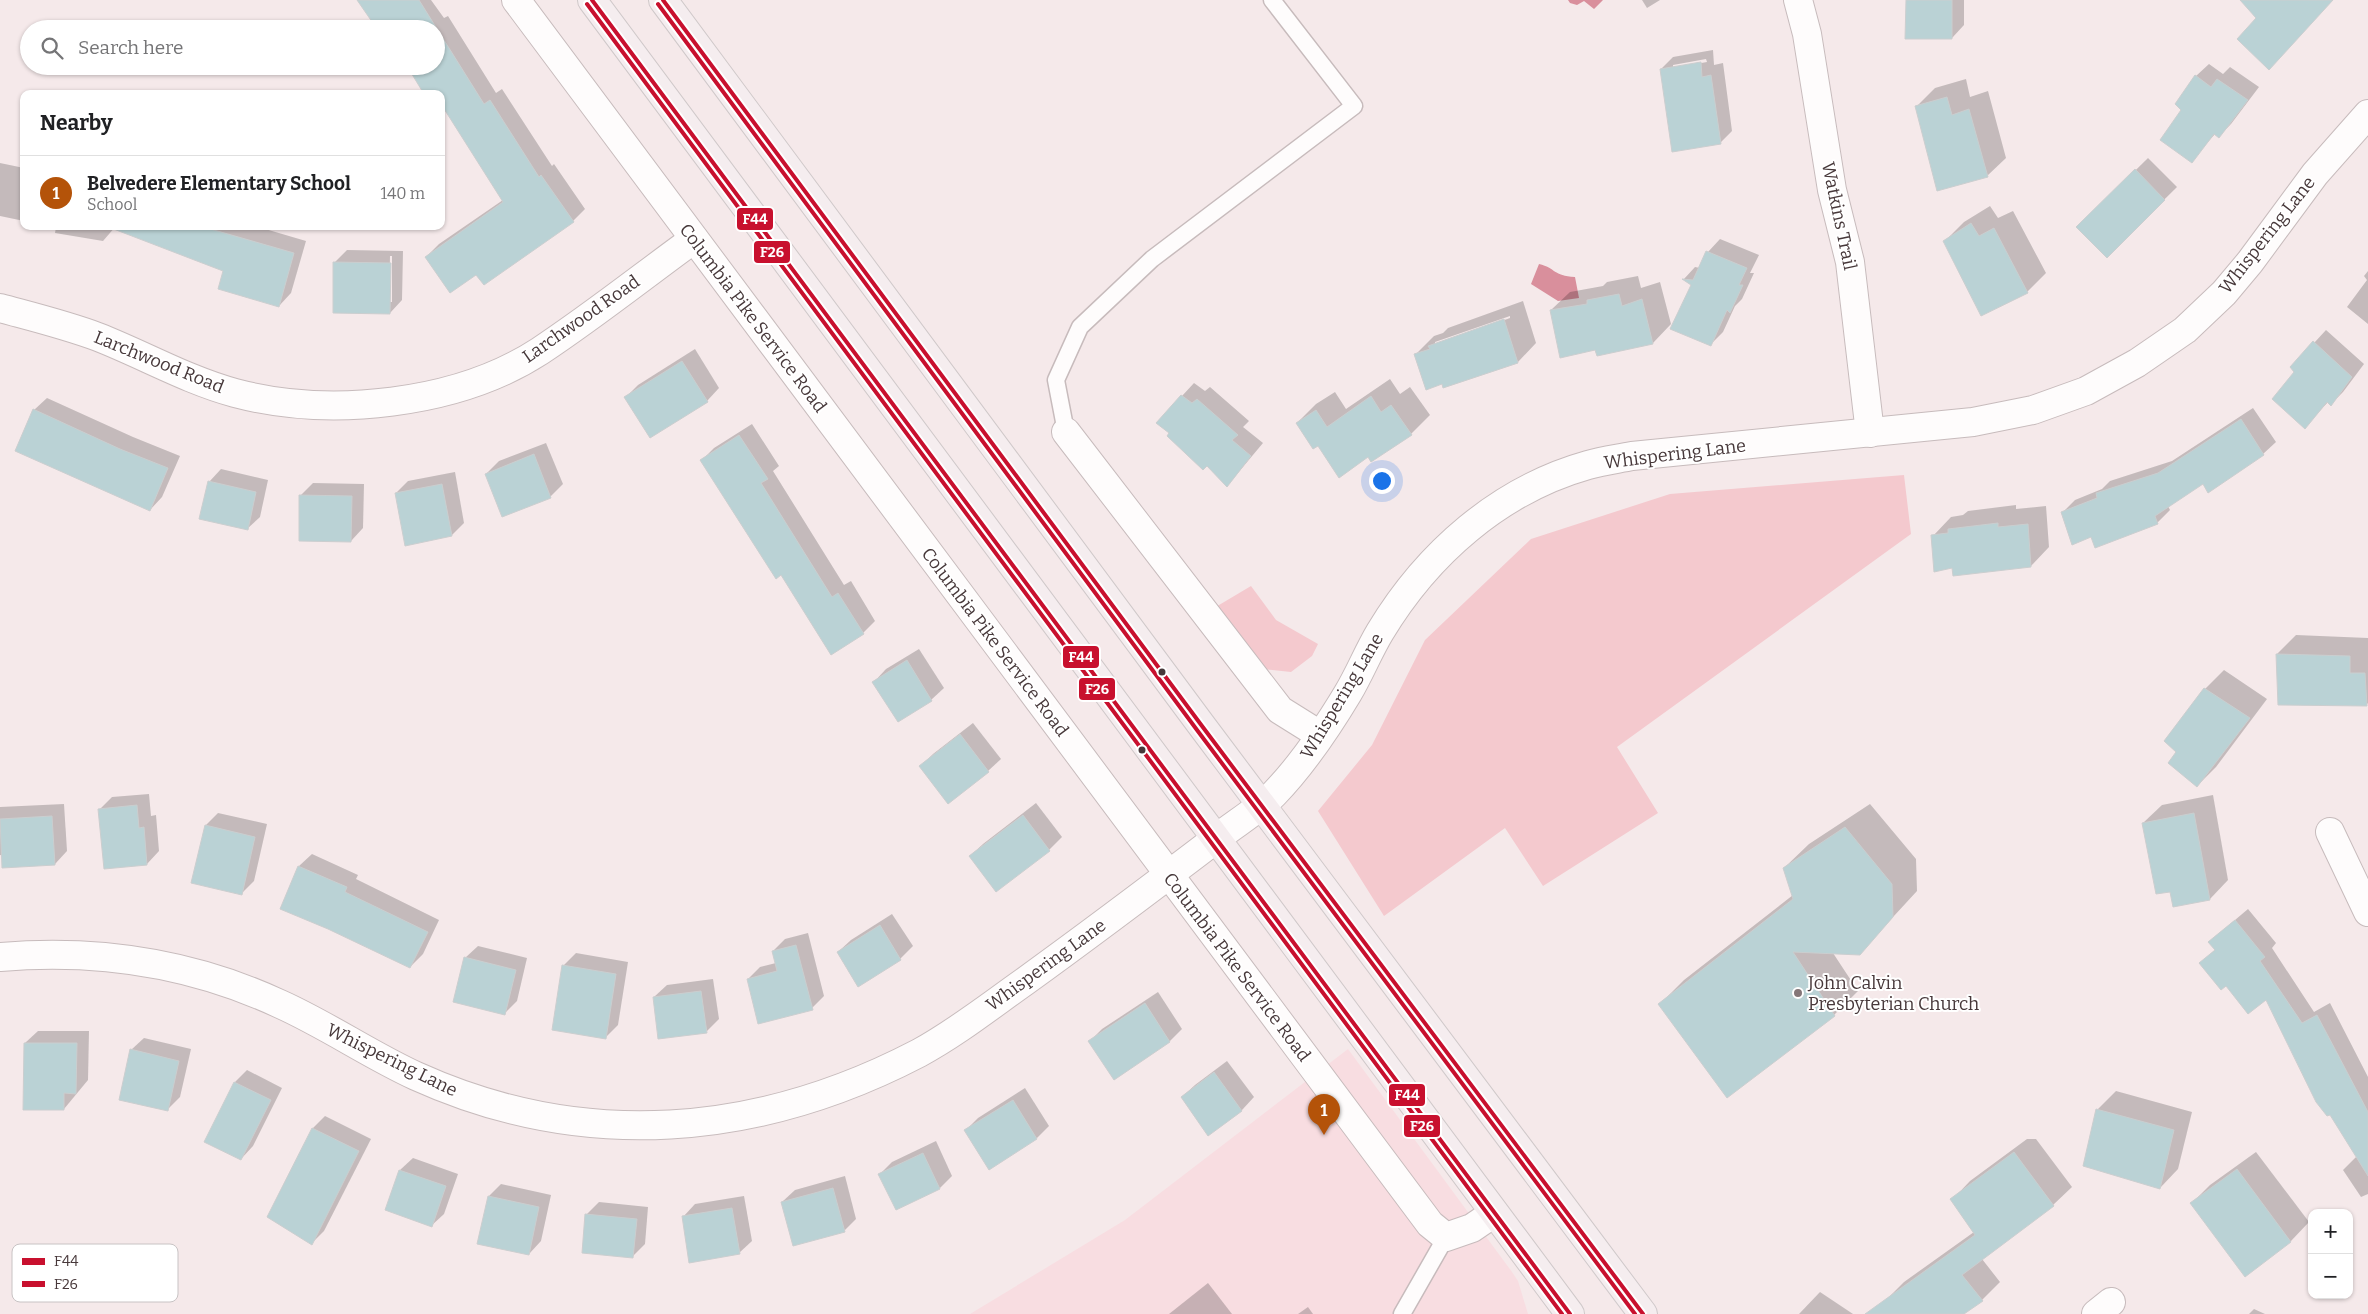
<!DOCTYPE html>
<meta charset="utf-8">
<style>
:root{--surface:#fff;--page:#f6f6f6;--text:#202124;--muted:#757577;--line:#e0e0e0;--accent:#b45309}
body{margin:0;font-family:Bitter,serif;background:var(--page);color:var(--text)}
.controls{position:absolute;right:15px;bottom:15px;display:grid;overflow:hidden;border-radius:10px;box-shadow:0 1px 4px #0004}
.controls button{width:45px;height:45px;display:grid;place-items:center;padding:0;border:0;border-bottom:1px solid var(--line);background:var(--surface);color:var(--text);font:25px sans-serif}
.you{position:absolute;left:1381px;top:480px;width:18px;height:18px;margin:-12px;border:4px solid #fff;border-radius:50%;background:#1a73e8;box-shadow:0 0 0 8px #1a73e833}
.badge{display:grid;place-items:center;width:32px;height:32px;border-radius:50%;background:var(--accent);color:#fff;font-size:16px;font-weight:700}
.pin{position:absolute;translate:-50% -41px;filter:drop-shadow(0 1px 2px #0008)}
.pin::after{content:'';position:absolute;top:26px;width:18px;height:15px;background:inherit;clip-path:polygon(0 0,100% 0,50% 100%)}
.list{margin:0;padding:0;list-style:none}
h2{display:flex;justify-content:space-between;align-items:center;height:65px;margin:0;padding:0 20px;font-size:21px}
h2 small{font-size:16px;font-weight:400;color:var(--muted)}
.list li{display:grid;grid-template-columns:32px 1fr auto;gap:15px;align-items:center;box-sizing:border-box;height:75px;padding:0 20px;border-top:1px solid var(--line)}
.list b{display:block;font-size:19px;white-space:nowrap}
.list p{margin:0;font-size:16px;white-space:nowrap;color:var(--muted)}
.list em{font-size:16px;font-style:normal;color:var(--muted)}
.icon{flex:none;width:28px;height:28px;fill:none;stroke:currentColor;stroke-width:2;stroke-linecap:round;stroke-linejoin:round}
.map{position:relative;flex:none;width:2368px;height:1314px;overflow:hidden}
.search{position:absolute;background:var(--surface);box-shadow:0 1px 4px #0004;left:20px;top:20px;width:425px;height:55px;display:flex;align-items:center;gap:12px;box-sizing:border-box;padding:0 18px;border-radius:28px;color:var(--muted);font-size:19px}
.panel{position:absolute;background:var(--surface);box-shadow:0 1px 4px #0004;left:20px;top:90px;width:425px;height:140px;border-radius:10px}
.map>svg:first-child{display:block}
</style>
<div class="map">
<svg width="2368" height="1314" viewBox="0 0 2368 1314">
<rect width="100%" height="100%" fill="#f5e9ea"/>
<!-- built -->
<path fill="#f8dde1" d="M1348 1049 1512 1272 1518 1281 1528 1314H970L1125 1220Z"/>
<!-- green -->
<g fill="#f4c9ce">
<path d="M1904 475 1911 534 1617 747 1658 813 1543 886 1505 828 1384 916 1318 811 1372 745 1425 640 1531 539 1670 494Z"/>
<path d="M1251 586 1276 620 1318 644 1312 656 1291 672 1263 669 1214 608Z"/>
</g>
<!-- water -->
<g fill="#d98f9c">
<path d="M1568 0H1603L1594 9 1584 1 1577 5 1570 3Z"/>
<path d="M1539 264C1556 268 1553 276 1575 277L1579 298 1558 301 1531 284Z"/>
</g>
<!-- shadow -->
<g fill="#0003" fill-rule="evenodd">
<path d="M359 0H431L444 18 448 16 496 93 502 89 552 166 554 164 585 209 573 221 476 273 426 257 439 244 503 200 441 94 436 66V29Z"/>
<path d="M1642 0H1660L1647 8Z"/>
<path d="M1907 0H1964V25L1952 38Z"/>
<path d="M1713 50 1714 65 1723 63 1732 131 1720 143 1661 69 1673 57ZM1706 59 1707 62 1673 68V65Z"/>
<path d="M2209 64 2223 74 2230 67 2259 87 2231 124 2219 136 2215 134 2191 161 2183 110 2177 104 2196 76Z"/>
<path d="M1966 79 1970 97 1988 91 2006 158 1987 176 1916 107 1935 88Z"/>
<path d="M2148 158 2177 187 2107 256 2078 227Z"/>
<path d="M0 163 24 168V221L0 216Z"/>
<path d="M1990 206 1998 218 2013 211 2046 273 2027 292 1945 241 1964 222Z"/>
<path d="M52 226H116L103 241 55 233 56 227Z"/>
<path d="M155 226H255L306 241 291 293 279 306Z"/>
<path d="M1720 239 1759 255 1750 273H1754L1742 299 1735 306 1723 332 1711 344 1692 285 1684 279 1695 267 1700 268 1708 252Z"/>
<path d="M347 250 403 251 402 300 390 313 334 263ZM390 256H392V302H389Z"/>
<path d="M2368 271V324L2347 307 2367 280 2364 276Z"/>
<path d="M1638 276 1641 288 1660 282 1671 324 1653 343 1596 348 1551 310 1570 292 1603 286 1607 282Z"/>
<path d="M1523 301 1536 343 1518 362 1444 387 1443 382 1415 355 1434 336 1443 333 1448 328ZM1510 316V318L1435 345V342Z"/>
<path d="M2326 330 2364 364 2343 392 2331 404 2328 402 2305 427 2296 372 2292 367Z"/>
<path d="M695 349 719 388 707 401 650 436 626 397 638 385Z"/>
<path d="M1390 379 1400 394 1410 387 1430 415 1411 434 1372 461 1368 455 1318 445 1297 423 1316 404 1335 392 1346 409Z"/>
<path d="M1194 383 1205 391 1210 387 1249 421 1243 427 1263 443 1227 486 1182 396Z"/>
<path d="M47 398 133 437 180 456 162 497 150 510 34 410Z"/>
<path d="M2253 408 2276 442 2263 454 2203 483 2168 506 2170 510 2157 523 2092 536 2063 512 2075 500 2102 489 2110 481 2172 461Z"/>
<path d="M752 424 779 466 773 471 844 585 851 581 875 621 863 633 782 573 701 461 714 448Z"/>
<path d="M546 443 563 484 550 497 486 474 499 461Z"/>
<path d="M221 469 268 480 260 517 247 529 209 482Z"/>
<path d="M455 472 464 523 452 535 396 493 408 481Z"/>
<path d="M313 483 364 484 363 528 351 541 301 495Z"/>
<path d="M2016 505V509L2046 506 2049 547 2031 566 1953 567 1933 536 1951 517 1963 515 1968 511Z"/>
<path d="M2296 635 2368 638V703L2366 705 2277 654Z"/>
<path d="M919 649 944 688 931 700 874 682 886 669Z"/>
<path d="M2224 670 2267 699 2216 767 2197 786 2178 752 2166 741 2205 689Z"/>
<path d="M973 723 1001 759 988 771 921 766 933 754Z"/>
<path d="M149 794 151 816 156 815 159 851 147 864 99 810 112 797Z"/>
<path d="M2213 795 2228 880 2210 899 2171 891 2143 823 2162 805Z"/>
<path d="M1036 803 1062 837 1049 850 996 890 970 856 983 844Z"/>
<path d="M64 804 67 851 55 864 0 855V807Z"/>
<path d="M1870 804 1916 859 1917 891 1859 954 1833 953 1858 991 1834 1015 1660 1004 1684 980 1793 895 1784 868 1809 844Z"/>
<path d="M218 813 267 824 254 881 242 893 206 825Z"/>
<path d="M312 854 358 875 356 879 439 920 423 954 410 967 329 928 281 908 299 866Z"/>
<path d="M2248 909 2276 943 2272 948 2314 1012 2330 1003 2368 1077V1194L2361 1197 2343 1170 2357 1156 2266 998 2226 984 2201 963 2216 949 2209 942Z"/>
<path d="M892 914 913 946 900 959 858 985 838 952 851 940Z"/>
<path d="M808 933 824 996 812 1008 748 979 760 967 776 963 773 951 785 939Z"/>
<path d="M478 946 527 958 517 1001 504 1014 465 958Z"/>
<path d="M576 953 628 962 618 1025 605 1038 563 966Z"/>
<path d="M713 979 719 1019 707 1031 654 997 667 985Z"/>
<path d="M1158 992 1182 1029 1170 1041 1114 1078 1090 1041 1102 1029Z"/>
<path d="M38 1031H89L88 1080 64 1109 25 1043Z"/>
<path d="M144 1038 191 1049 180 1097 167 1110 131 1050Z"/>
<path d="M1227 1061 1254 1097 1242 1110 1209 1134 1182 1097 1195 1085Z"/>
<path d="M247 1070 282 1088 253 1146 241 1159 235 1082Z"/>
<path d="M1025 1088 1049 1126 1037 1138 966 1130 978 1118Z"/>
<path d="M2116 1091 2192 1112 2178 1169 2160 1188 2097 1110Z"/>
<path d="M325 1116 371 1139 324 1231 312 1243 268 1217 313 1128Z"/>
<path d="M2027 1139H2036L2072 1187 2053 1205 1982 1259 2000 1282 1982 1300 1962 1314H1895L1885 1301 1904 1282 1974 1232 1952 1200 1970 1181Z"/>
<path d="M936 1141 952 1176 940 1188 896 1209 880 1174 892 1162Z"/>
<path d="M2256 1152 2309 1222 2291 1241 2245 1275 2192 1203 2210 1185Z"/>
<path d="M413 1158 458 1174 444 1214 431 1226 387 1210 400 1170Z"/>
<path d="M845 1176 856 1219 844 1231 782 1202 795 1190Z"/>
<path d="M501 1184 551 1195 541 1241 529 1254 479 1243 489 1196Z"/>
<path d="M744 1196 752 1241 739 1253 683 1217 695 1204Z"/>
<path d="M599 1202 648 1207 645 1244 633 1256 586 1215Z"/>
<path d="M1208 1283 1232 1314H1169Z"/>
<path d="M1820 1292 1853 1314H1799Z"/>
<path d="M1308 1307 1313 1314H1298Z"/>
<path d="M2254 1309 2265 1314H2249Z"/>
</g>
<!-- building -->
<g fill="#bad2d5" stroke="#cbcecf">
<path d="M357 0H419L484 104 490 100 539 177 541 175 574 222 484 285 476 275 450 293 425 257 503 202 441 104V94H424L407 66H436V29H377Z"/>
<path d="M1906 0H1952V39H1905Z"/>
<path d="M2240 0H2333L2269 70 2237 39 2256 18Z"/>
<path d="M1701 62 1702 77 1711 75 1721 144 1672 152 1660 69Z"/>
<path d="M2195 75 2211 87 2217 79 2248 100 2219 138 2214 134 2192 163 2160 140 2181 110 2175 104Z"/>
<path d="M1947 97 1952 115 1969 109 1988 177 1937 191 1915 106Z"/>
<path d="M2135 169 2165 200 2107 258 2076 227Z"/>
<path d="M1971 223 1979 236 1994 228 2028 293 1981 316 1943 241Z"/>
<path d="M111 226H200L294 253 279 307 218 289 223 271 111 228Z"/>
<path d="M1706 251 1747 268 1739 285H1743L1730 313 1727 310 1711 346 1670 329 1691 285 1682 279 1693 280Z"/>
<path d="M333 262 391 263 390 314 333 313Z"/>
<path d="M1619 294 1622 306 1642 299 1653 344 1597 356 1595 350 1560 358 1550 310 1587 304V300Z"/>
<path d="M1504 319 1518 363 1443 388 1442 384 1426 390 1414 354 1430 349 1428 346Z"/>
<path d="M2313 341 2352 377 2331 406 2327 402 2305 429 2272 399 2294 372 2290 367Z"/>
<path d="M682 361 708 402 650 438 624 397Z"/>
<path d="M1181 395 1192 403 1197 399 1238 435 1232 440 1251 456 1227 487 1207 466 1203 470 1167 436 1169 433 1156 423Z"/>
<path d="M1371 396 1381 412 1391 405 1412 435 1371 462 1368 457 1339 478 1318 446 1313 449 1296 423 1316 410 1327 427Z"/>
<path d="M33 409 120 449 168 468 150 511 15 451Z"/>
<path d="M2241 419 2264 455 2208 493 2203 484 2155 516 2158 524 2095 548 2091 537 2072 545 2061 512 2097 498 2096 493 2158 473Z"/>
<path d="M739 435 768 479 761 483 832 597 838 593 864 634 831 655 781 575 776 579 700 460Z"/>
<path d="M534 454 551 498 502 517 485 474Z"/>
<path d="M208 481 256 492 248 530 199 519Z"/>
<path d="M442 484 452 536 405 546 395 493Z"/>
<path d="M299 495 352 496 351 542 299 541Z"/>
<path d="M1998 523V527L2028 524 2031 567 1953 576 1952 568 1934 572 1931 535 1948 533V529Z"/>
<path d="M2276 654 2350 656V673H2365L2367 706 2278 705Z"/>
<path d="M907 660 932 701 898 722 872 682Z"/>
<path d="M2204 688 2250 718 2197 787 2168 763 2176 752 2164 741Z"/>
<path d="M960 734 989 772 948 804 919 766Z"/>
<path d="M137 805 139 828 144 827 147 865 104 869 98 809Z"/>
<path d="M2194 813 2210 900 2173 907 2170 892 2156 894 2142 823Z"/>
<path d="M1023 815 1050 851 996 892 969 856Z"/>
<path d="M52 816 55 865 2 868 0 819Z"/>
<path d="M205 825 255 837 242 895 191 883Z"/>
<path d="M1845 827 1892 884 1893 917 1860 955 1793 952 1835 1016 1727 1098 1658 1004 1793 899 1783 868Z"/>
<path d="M298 866 347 887 345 892 428 932 410 968 328 929 280 909Z"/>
<path d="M2235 920 2265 957 2260 961 2302 1023 2317 1015 2336 1051 2368 1112V1176L2330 1115 2327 1116 2316 1102 2266 1000 2248 1014 2226 986 2221 990 2199 963 2215 950 2208 942Z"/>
<path d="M880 925 901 960 858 987 837 952Z"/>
<path d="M796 945 813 1010 758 1024 747 979 777 971 772 951Z"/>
<path d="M464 957 516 970 505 1015 453 1002Z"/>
<path d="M562 965 616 974 606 1039 552 1030Z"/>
<path d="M701 991 707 1033 658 1039 653 997Z"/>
<path d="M1145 1003 1170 1042 1114 1080 1088 1041Z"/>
<path d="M24 1043H77L76 1094 64 1093V1110H23Z"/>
<path d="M130 1049 179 1061 168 1111 119 1100Z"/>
<path d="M1214 1072 1242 1111 1208 1136 1181 1097Z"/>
<path d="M234 1082 271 1100 241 1160 204 1142Z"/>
<path d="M1013 1100 1037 1139 989 1170 964 1130Z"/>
<path d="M2096 1109 2174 1130 2160 1189 2083 1166Z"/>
<path d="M312 1128 359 1151 312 1245 267 1217Z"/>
<path d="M2014 1152 2054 1206 1962 1275 1983 1301 1964 1314H1865L1975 1235 1950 1199Z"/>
<path d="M923 1153 940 1189 896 1210 878 1174Z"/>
<path d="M2237 1169 2291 1242 2245 1277 2190 1203Z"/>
<path d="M399 1170 446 1186 432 1227 385 1210Z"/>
<path d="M833 1188 845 1232 793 1246 781 1202Z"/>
<path d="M488 1196 539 1207 529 1255 477 1244Z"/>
<path d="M732 1208 740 1254 689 1263 682 1216Z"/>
<path d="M585 1214 637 1219 633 1258 582 1253Z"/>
</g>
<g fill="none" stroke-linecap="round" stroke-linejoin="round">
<!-- service casing -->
<g stroke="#c7bbbc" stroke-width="19">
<g id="service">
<path d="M1066 432 1056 380 1080 327 1152 259 1354 106 1272 0"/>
<path d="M1402 1314 1446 1237"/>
</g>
</g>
<!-- minor casing -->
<g stroke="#c7bbbc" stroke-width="30">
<g id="minor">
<path d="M516 0 1430 1224 1446 1237 1472 1228 1494 1213"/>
<path d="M1798 0 1807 34 1832 190 1850 262 1870 433"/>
<path d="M0 308C33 317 66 325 98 337 144 355 187 380 235 393 330 418 457 405 540 351 593 316 643 276 694 239"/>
<path d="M1066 432 1280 710 1320 735"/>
<path d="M2330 832 2368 912"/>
<path d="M0 957C96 949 192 963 280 1004 327 1025 370 1055 416 1076 584 1152 758 1137 919 1053 956 1033 990 1006 1024 982 1089 935 1154 886 1217 838"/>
<path d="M2096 1314 2111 1302"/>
</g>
</g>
<!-- tertiary casing -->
<g stroke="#c7bbbc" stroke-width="30">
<path id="tertiary" d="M1217 838C1236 823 1258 810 1274 794 1303 764 1327 728 1348 693 1360 673 1368 652 1380 632 1427 554 1499 490 1588 465 1602 461 1617 459 1632 456L1973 422 2033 410 2086 391 2137 363 2185 330 2224 293 2250 262 2315 174 2368 114"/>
</g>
<!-- primary casing -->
<g stroke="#cfc8c9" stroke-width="30">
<g id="primary">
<path d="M592 0 1570 1314"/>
<path d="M663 0 1202 726 1643 1314"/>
</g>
</g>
<!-- service -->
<use href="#service" stroke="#fefcfc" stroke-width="16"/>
<!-- minor -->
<use href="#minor" stroke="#fefcfc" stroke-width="28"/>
<!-- tertiary -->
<use href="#tertiary" stroke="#fefcfc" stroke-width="28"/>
<!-- primary -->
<use href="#primary" stroke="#f5edef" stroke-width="28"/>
<!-- bus-1 casing -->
<g stroke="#fff" stroke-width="8">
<g id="bus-1">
<path d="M592 0 1570 1314"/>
<path d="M663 0 1202 726 1643 1314"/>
</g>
</g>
<!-- bus-2 casing -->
<g stroke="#fff" stroke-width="8">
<g id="bus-2">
<path d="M587 4 1562 1314"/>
<path d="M658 4 1197 730 1635 1314"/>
</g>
</g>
<!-- bus-1 -->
<use href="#bus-1" stroke="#c8102e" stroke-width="4"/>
<!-- bus-2 -->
<use href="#bus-2" stroke="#c8102e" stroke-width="4"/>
</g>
<!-- markers -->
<g fill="#47383a" stroke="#fff" stroke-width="2">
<circle cx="1162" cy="672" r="4.5"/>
<circle cx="1142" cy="750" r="4.5"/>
</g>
<circle fill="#847678" stroke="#fff" stroke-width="2" cx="1798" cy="993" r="5"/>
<g text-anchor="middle" stroke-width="4" stroke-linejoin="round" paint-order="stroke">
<!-- street labels -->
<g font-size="18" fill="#47383a" stroke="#fff">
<text transform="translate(1839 216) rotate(78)" y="6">Watkins Trail</text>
<text transform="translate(2267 235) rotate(-52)" y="6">Whispering Lane</text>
<text transform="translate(753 318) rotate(53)" y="6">Columbia Pike Service Road</text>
<text transform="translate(581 319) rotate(-35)" y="6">Larchwood Road</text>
<text transform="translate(159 362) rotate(22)" y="6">Larchwood Road</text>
<text transform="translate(1675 454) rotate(-7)" y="6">Whispering Lane</text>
<text transform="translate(995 642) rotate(53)" y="6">Columbia Pike Service Road</text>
<text transform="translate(1342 696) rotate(-59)" y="6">Whispering Lane</text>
<text transform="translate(1046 965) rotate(-36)" y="6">Whispering Lane</text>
<text transform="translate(1237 967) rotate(53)" y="6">Columbia Pike Service Road</text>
<text transform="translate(392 1060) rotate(26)" y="6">Whispering Lane</text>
</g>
<!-- poi labels -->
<g font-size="18" fill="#47383a" stroke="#fff" text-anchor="start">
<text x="1808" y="989">John Calvin<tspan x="1808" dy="21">Presbyterian Church</tspan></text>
</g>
</g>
<!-- legend -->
<rect x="12" y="1244" width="166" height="58" rx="8" fill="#fff" stroke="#c8c3c4" stroke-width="1"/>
<rect x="22" y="1258" width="23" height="7" fill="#c8102e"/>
<rect x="22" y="1281" width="23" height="6" fill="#c8102e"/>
<g font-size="14" fill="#47383a">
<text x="54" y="1266">F44</text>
<text x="54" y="1289">F26</text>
</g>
<g stroke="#fff" stroke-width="2">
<rect x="736" y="207" width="38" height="24" rx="5" fill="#c8102e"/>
<rect x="753" y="240" width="38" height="24" rx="5" fill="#c8102e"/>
<rect x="1062" y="645" width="38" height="24" rx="5" fill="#c8102e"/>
<rect x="1078" y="677" width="38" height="24" rx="5" fill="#c8102e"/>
<rect x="1388" y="1083" width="38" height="24" rx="5" fill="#c8102e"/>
<rect x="1403" y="1114" width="38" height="24" rx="5" fill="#c8102e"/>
</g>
<g font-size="14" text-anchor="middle" font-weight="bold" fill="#fff">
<text x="755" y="224">F44</text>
<text x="772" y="257">F26</text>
<text x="1081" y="662">F44</text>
<text x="1097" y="694">F26</text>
<text x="1407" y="1100">F44</text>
<text x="1422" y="1131">F26</text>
</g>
</svg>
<div class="controls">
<button>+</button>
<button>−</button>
</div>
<div class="you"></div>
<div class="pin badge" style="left:1324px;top:1135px">1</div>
<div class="search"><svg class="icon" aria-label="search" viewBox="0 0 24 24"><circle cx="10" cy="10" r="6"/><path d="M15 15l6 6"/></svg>Search here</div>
<section class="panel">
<h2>Nearby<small></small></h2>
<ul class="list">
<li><span class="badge">1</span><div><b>Belvedere Elementary School</b><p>School</p></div><em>140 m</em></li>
</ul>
</section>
</div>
